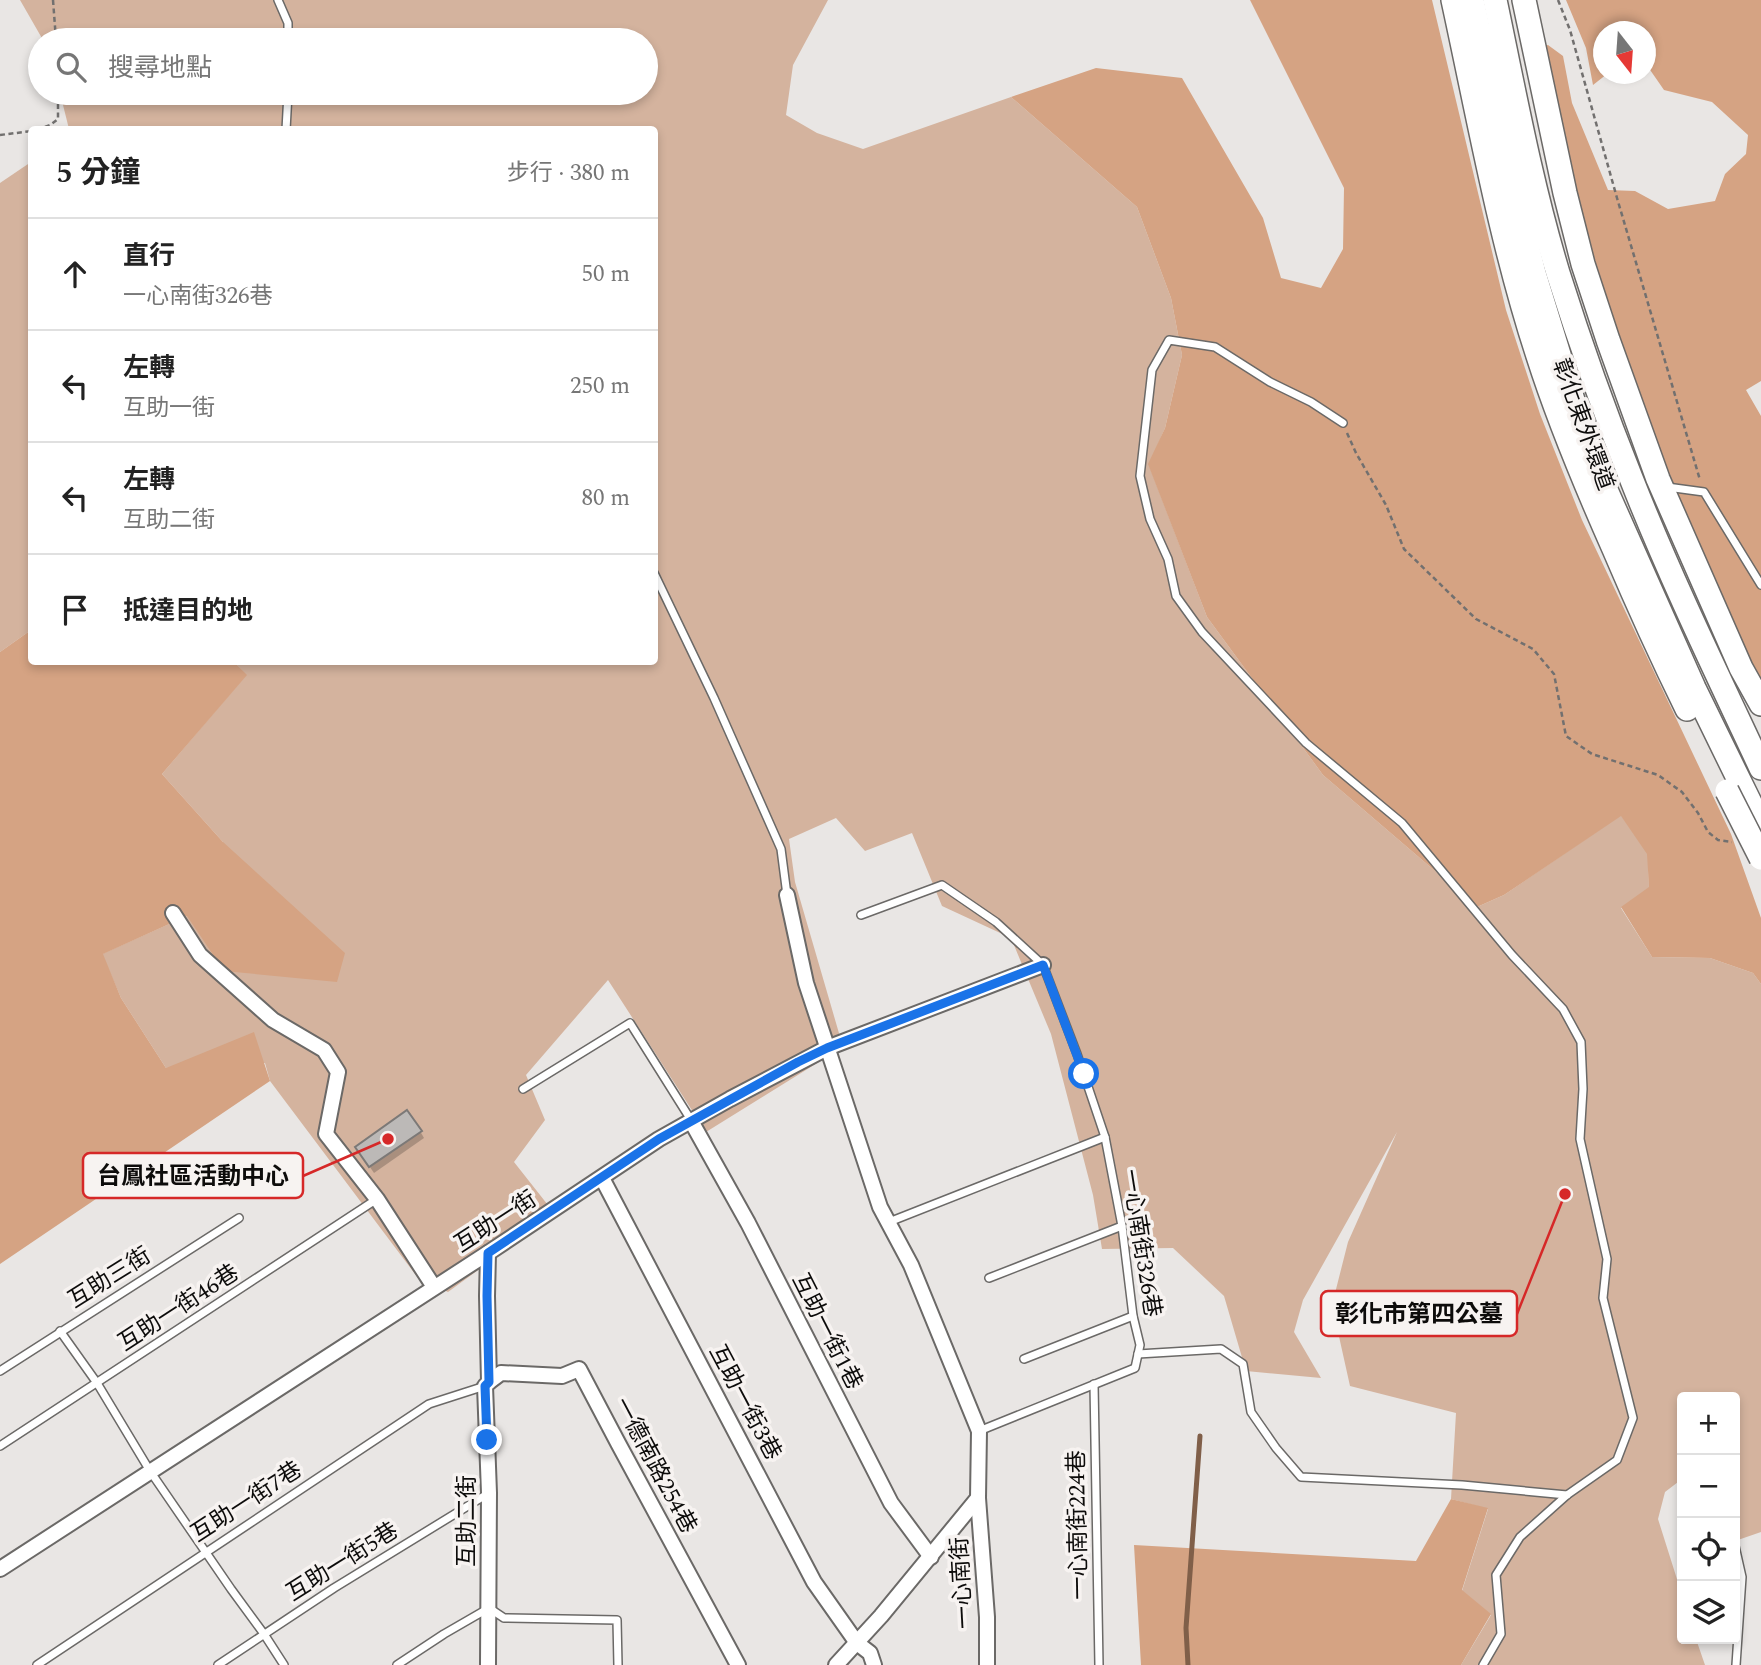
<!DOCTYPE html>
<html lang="zh-TW">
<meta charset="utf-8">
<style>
:root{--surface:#fff;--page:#f2f2f2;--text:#222;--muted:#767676;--line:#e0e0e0}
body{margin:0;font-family:Spectral,"Noto Sans TC",serif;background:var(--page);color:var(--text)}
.controls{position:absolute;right:21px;bottom:21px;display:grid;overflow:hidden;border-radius:7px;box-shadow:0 4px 10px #0003}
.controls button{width:63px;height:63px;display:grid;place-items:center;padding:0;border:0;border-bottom:2px solid var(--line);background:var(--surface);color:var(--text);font:35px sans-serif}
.compass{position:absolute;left:1593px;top:21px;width:63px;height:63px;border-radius:50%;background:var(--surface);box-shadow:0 4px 10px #0003;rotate:163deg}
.stop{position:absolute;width:21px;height:21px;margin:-16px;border:5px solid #1a73e8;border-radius:50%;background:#fff}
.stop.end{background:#1a73e8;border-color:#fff;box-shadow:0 2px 7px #0008}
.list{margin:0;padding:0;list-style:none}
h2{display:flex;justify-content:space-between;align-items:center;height:91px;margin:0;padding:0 28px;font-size:30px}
h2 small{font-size:23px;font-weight:400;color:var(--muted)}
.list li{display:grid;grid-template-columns:46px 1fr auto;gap:21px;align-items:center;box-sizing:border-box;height:112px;padding:0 28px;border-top:2px solid var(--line)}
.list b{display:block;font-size:26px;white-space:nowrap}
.list p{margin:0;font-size:23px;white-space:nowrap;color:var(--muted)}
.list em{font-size:23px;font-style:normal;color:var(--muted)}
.icon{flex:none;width:38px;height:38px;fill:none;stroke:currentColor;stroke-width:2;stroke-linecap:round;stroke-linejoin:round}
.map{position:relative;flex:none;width:1761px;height:1665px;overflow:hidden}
.search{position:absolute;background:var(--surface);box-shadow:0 4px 10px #0003;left:28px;top:28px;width:630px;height:77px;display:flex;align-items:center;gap:18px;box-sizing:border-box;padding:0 24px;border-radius:38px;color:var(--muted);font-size:26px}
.panel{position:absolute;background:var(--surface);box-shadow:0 4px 10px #0003;left:28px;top:126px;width:630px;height:539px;border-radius:7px}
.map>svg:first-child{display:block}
</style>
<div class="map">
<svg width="1761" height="1665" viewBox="0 0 1761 1665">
<rect width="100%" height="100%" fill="#e9e6e4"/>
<!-- green -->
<g fill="#d4b39e">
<path d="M20 0H828L793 65 786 115 817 133 863 149 1011 97 1137 207 1171 298 1182 355 1165 428 1149 465 1207 617 1323 775 1477 907 1504 895 1621 815 1648 854 1649 888 1621 908 1652 957 1710 958 1753 973 1761 984V1532L1735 1541V1397H1682V1479L1665 1492 1658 1519 1682 1595V1639H1696L1705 1665H1461L1491 1615 1462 1591 1488 1509 1451 1499 1456 1413 1350 1386 1332 1305 1348 1242 1397 1132 1303 1300 1294 1332 1321 1378 1246 1371 1224 1296 1173 1248 1102 1249 1093 1195 1051 1034 1011 938 942 906 912 833 865 851 836 818 789 839 795 882 843 1047 706 1132 608 980 526 1075 545 1120 514 1162 555 1214 448 1292 418 1278 270 1081 265 1063 166 1068 121 998 102 954 187 916 223 842 162 774 246 675 234 662H654V130L69 129 60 93H646V40H43Z"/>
<path d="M31 162V630L0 652V183Z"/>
</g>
<!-- forest -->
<g fill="#d5a383">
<path d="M1250 0H1432L1506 310 1540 414 1582 520 1731 834 1761 918V984L1753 973 1710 958 1652 957 1621 907 1649 887 1647 854 1621 816 1504 895 1477 907 1323 775 1207 617 1148 464 1165 428 1182 355 1171 298 1137 207 1011 97 1096 68 1182 78 1263 218 1281 278 1321 288 1343 249 1344 188Z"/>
<path d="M1566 0H1761V381L1746 390 1761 416V692L1606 336 1530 48 1548 45 1563 56 1572 103 1608 190 1635 191 1668 209 1715 201 1725 174 1746 154 1748 135 1712 102 1664 90 1646 64V32H1604V74H1607L1593 85 1586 48Z"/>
<path d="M31 630 32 662H234L247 675 162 774 223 842 345 953 337 982 224 971 187 916 103 954 121 998 166 1068 254 1032 270 1081 0 1264V652Z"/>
<path d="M1451 1499 1488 1508 1462 1590 1491 1614 1461 1665H1141L1134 1545 1416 1561Z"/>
</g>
<!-- shadow -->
<path fill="#0003" d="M420 1131 424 1138 374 1173 361 1154Z"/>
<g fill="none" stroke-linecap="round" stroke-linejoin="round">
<!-- stream -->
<path stroke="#805f49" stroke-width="5" d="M1188 1665 1186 1628 1200 1436"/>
</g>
<!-- building -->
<path fill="#bcb9b7" stroke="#7c7977" stroke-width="2" d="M407 1110 422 1131 369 1167 355 1147Z"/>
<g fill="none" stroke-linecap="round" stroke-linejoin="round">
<!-- lane casing -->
<g stroke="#6b6967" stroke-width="10">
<g id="lane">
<path d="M278 0 288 23V40"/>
<path d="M286 130 288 93"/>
<path d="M1343 423 1311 402 1270 382 1215 347 1169 340 1152 370 1140 476 1150 519 1168 559 1176 596 1202 632 1306 743 1402 823 1512 955 1563 1009 1581 1042 1583 1089 1580 1139 1607 1259 1603 1298 1633 1418 1617 1460 1567 1495 1520 1537 1496 1575 1501 1634 1483 1665"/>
<path d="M1667 487 1704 492 1761 585"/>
<path d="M654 573 714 698 781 849 787 895"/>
<path d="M861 915 942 885 996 922 1043 965 1077 1054 1105 1137 1122 1226 1133 1316 1140 1345 1135 1368 979 1431"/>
<path d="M523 1089 630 1023 691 1120"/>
<path d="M889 1222 1105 1137"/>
<path d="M989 1278 1122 1226"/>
<path d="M60 1331 97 1383 150 1471 231 1589 264 1634 284 1665"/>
<path d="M1138 1354 1221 1349 1243 1364 1251 1412 1276 1448 1301 1477 1462 1485 1567 1495"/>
<path d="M1024 1359 1133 1316"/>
<path d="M0 1371 239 1218"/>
<path d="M1094 1384 1099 1665"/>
<path d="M0 1446 377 1199"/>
<path d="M1735 1546 1742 1577 1736 1665"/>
<path d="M37 1665 429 1404 485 1386"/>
<path d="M218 1665 334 1588 489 1493"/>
<path d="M397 1665 444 1634 489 1608 504 1618 617 1620 618 1665"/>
</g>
</g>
<!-- street casing -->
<g stroke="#6b6967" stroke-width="18">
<g id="street">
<path d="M787 895 806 983 880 1207 911 1265 979 1431 978 1498 881 1616 836 1665"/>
<path d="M173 913 200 955 273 1020 324 1050 338 1072 326 1134 377 1199 434 1287"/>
<path d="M691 1121 748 1223 891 1503 931 1557"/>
<path d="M602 1178 814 1582 857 1643 870 1653 874 1665"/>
<path d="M489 1382 501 1373 562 1376 579 1369 618 1443 738 1665"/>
<path d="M978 1498 987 1617V1665"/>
<path d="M0 1569 488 1253 659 1139 730 1099 827 1048 1043 965"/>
<path d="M488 1665 489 1493 485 1386 489 1382 487 1296 488 1253"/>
</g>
</g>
<!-- primary casing -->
<g stroke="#6b6967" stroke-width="26">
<g id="primary">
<path d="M1453 0C1479 119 1500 240 1538 356 1559 422 1586 486 1614 549 1637 603 1661 656 1687 709"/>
<path d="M1472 0 1516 202 1534 273 1580 423 1606 490 1694 688 1761 825"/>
<path d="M1495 0C1514 91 1531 184 1558 273 1580 343 1604 411 1631 478 1670 577 1716 672 1761 768"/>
<path d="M1524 0 1565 193 1583 264 1608 340 1658 479 1741 668 1761 704"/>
</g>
</g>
<!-- path -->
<g stroke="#72706f" stroke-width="2.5" stroke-dasharray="5 3.5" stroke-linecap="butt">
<path d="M53 0 56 40"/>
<path d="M1558 0 1570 30 1617 198 1700 480"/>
<path d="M37 130 50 125 58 119V93"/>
<path d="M0 135 32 131"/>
<path d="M1347 433 1356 453 1386 505 1404 549 1476 619 1533 649 1554 674 1566 736 1592 754 1658 775 1682 792 1698 813 1708 832 1718 840 1732 842"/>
</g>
<!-- lane -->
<use href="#lane" stroke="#fff" stroke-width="7"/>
<!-- street -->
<use href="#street" stroke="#fff" stroke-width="14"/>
<!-- primary -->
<use href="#primary" stroke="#fff" stroke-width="23"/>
<!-- primary-bridge casing -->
<g stroke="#6b6967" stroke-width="26" stroke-linecap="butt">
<path id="primary-bridge" d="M1727 791 1761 858"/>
</g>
<!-- primary-bridge -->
<use href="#primary-bridge" stroke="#fff" stroke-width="23"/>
</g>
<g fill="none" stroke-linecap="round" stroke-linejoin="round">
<!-- route -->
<path stroke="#1a73e8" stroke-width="9" d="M487 1440 485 1386 489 1382 487 1296 488 1253 659 1139 798 1062 827 1048 1043 965 1084 1074"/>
</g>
<g text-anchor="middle" stroke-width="7" stroke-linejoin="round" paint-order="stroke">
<!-- street labels -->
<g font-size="23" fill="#0d0c0b" stroke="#f7f3f1">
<text transform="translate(1584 424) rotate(70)" y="8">彰化東外環道</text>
<text transform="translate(495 1221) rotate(-33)" y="8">互助一街</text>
<text transform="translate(1142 1243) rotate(81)" y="8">一心南街326巷</text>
<text transform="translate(109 1277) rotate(-32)" y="8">互助三街</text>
<text transform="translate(178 1307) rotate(-33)" y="8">互助一街46巷</text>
<text transform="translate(828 1331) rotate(63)" y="8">互助一街1巷</text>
<text transform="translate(746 1402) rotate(62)" y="8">互助一街3巷</text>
<text transform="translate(656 1465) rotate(62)" y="8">一德南路254巷</text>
<text transform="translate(246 1501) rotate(-33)" y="8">互助一街7巷</text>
<text transform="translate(466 1521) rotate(-90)" y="8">互助二街</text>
<text transform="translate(1077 1525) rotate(-91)" y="8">一心南街224巷</text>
<text transform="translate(342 1561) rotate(-32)" y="8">互助一街5巷</text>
<text transform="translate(961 1583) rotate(-93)" y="8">一心南街</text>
</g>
</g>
<!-- callouts -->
<path fill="none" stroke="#d62828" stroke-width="2.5" d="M388 1139L303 1176M1565 1194L1517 1314"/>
<g fill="#d62828" stroke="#f7f3f1" stroke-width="2.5">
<circle cx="388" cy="1139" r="7"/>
<circle cx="1565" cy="1194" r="7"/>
</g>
<g fill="#f7f3f1" stroke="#d62828" stroke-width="2.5">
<rect x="83" y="1153" width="220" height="45" rx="7"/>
<rect x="1321" y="1291" width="196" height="45" rx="7"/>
</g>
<g font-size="24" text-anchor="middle" font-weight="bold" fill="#0d0c0b">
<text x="193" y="1184">台鳳社區活動中心</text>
<text x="1419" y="1322">彰化市第四公墓</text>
</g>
</svg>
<div class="controls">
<button>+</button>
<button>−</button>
<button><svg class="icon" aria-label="locate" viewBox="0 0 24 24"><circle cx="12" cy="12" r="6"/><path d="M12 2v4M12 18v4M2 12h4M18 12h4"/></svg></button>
<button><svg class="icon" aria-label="layers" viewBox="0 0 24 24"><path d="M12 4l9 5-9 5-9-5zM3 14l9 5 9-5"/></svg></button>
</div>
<svg class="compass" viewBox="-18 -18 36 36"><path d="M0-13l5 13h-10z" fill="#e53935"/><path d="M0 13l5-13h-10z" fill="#767676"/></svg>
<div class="stop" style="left:1084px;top:1074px"></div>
<div class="stop end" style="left:487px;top:1440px"></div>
<div class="search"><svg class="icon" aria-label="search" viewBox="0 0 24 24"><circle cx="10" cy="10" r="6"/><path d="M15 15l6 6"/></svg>搜尋地點</div>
<section class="panel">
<h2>5 分鐘<small>步行 · 380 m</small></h2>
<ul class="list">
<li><svg class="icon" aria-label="ahead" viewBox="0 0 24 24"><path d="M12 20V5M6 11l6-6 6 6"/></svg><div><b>直行</b><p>一心南街326巷</p></div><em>50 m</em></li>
<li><svg class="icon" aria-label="left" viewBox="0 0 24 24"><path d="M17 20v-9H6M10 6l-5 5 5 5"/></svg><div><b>左轉</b><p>互助一街</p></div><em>250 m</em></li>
<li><svg class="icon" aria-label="left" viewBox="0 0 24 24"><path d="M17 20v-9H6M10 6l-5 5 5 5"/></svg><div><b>左轉</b><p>互助二街</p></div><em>80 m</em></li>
<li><svg class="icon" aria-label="arrive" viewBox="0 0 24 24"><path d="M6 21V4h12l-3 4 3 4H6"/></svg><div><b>抵達目的地</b></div></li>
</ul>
</section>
</div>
